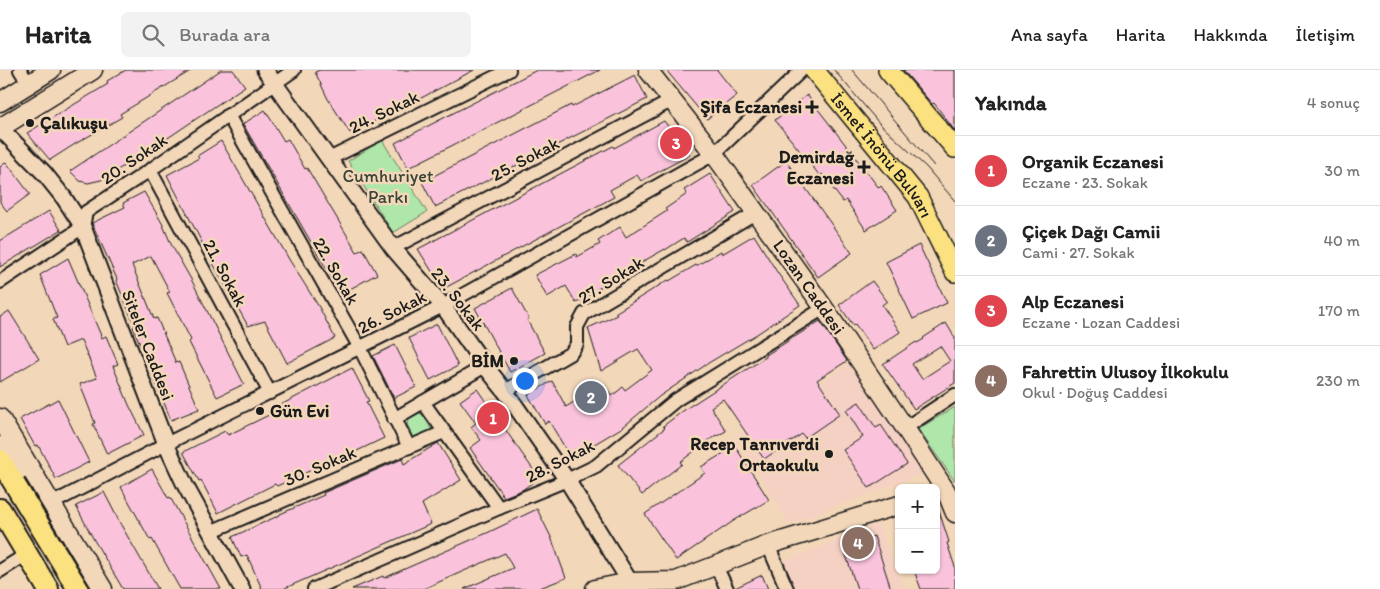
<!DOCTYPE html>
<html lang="tr">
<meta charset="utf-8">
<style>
:root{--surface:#fff;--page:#f2f2f2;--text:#222;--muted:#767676;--line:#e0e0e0;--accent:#1c1c1c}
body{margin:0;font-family:Itim,sans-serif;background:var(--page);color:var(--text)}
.controls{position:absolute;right:15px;bottom:15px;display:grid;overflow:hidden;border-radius:8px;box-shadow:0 1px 4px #0004}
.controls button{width:45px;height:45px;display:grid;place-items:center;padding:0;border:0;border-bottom:1px solid var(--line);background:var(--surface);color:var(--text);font:25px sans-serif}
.you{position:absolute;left:524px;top:310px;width:18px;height:18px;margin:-12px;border:4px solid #fff;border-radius:50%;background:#1a73e8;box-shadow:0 0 0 8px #1a73e833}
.badge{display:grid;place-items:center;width:32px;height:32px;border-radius:50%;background:var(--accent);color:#fff;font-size:16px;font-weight:700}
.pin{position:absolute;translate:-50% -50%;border:2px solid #fff;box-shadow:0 1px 5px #0006}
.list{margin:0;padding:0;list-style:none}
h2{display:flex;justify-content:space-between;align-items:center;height:65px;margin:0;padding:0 20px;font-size:21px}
h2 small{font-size:16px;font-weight:400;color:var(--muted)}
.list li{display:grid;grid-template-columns:32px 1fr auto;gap:15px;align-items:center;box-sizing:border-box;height:70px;padding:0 20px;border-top:1px solid var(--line)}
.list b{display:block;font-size:19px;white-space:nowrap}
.list p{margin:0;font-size:16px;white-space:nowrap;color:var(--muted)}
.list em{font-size:16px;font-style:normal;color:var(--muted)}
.icon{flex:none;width:28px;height:28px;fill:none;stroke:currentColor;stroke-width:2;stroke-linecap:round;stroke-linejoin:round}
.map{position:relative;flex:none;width:955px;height:519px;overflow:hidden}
header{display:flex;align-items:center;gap:30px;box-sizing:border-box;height:70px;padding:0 25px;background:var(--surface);border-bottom:1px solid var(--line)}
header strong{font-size:24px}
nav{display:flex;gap:28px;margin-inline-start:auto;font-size:18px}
.search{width:350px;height:45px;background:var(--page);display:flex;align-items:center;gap:12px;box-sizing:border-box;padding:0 18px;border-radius:8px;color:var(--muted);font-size:19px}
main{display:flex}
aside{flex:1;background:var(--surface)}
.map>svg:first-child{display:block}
</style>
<header>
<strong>Harita</strong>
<div class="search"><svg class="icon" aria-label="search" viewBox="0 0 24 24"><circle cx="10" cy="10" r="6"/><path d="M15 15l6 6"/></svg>Burada ara</div>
<nav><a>Ana sayfa</a><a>Harita</a><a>Hakkında</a><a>İletişim</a></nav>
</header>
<main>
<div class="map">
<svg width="955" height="519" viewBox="0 0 955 519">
<rect width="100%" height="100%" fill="#f3d7b9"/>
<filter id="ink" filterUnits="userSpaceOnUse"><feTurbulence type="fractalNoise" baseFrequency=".02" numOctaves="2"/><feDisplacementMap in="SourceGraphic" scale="10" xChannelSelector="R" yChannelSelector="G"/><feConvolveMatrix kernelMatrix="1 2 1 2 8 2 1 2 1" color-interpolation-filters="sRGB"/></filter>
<g filter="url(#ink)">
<!-- built -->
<g fill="#f5d1c3">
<path d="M851 293 923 403 789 454 735 366Z"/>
<path d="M878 454 904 519H795L784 491Z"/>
</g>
<!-- green -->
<g fill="#afe6a9" stroke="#668162">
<path d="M382 70 427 142 393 163 348 91Z"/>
<path d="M955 337V410H954L918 359Z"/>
<path d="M418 342 424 346 432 361 413 369 407 354 410 345Z"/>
</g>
<!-- building -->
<g fill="#fac3db" stroke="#1c1c1c" fill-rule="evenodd">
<path d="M126 0H192L120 44 122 47 75 74 50 90 27 63 108 14 107 11Z"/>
<path d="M221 0H233L245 16 147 82 101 110 88 113 80 111 70 101Z"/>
<path d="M320 0H474L408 35 350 63 328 29 315 2Z"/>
<path d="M537 0H600L408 98 395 73Z"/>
<path d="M666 0H717L737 25 707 49Z"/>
<path d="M903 0H955V61L934 33 932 34Z"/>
<path d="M635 5 647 29 435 137 422 112 571 35 572 37Z"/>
<path d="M807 25 879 118 881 116 897 140 866 160 846 130 843 132 822 104 820 106 775 50Z"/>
<path d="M265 40 284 71 288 69 305 99 307 98 357 182 363 179 377 204 341 224 243 54Z"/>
<path d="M664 51 690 85 641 111 637 105 610 120 614 127 443 219 418 179 613 76 614 78Z"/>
<path d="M221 71 290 191 319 237 335 268 287 293 265 251 248 256 210 188 167 105 199 88 197 86Z"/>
<path d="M786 91 852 183 818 207 753 115Z"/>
<path d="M6 92 30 124 7 141 0 132V97Z"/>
<path d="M710 104 735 142 687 172 684 168 665 180V179L642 192 644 196 621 210 619 206 596 220 597 222 576 233 566 216 547 227 535 205 576 184 577 187 600 174 598 171 620 157 626 167 667 141 665 139 687 124 684 120Z"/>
<path d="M144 122 162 153 172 176 192 211 244 314 217 327 189 272 191 270 167 223 170 222 151 186 132 195 154 249 157 248 176 293 179 292 199 339 171 350 133 257 135 256 116 210 117 209 92 153 125 137 123 133Z"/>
<path d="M49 141 61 160 0 197V171Z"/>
<path d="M754 165 777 202 800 235 757 264 710 292 660 326 623 357 571 388 549 351 545 354 528 325 552 311 566 337 603 313 612 326 623 317 625 320 652 300 638 279 601 301 588 258 617 245 615 243 668 210 669 211 696 195V196L721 181 722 184Z"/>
<path d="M919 175 947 233 913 249 886 192Z"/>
<path d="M68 188 102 268 106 266 118 294 113 296 129 335 144 365 107 384 93 354 95 353 80 314 97 308 81 270 64 277 53 249 57 248 40 205Z"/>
<path d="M872 211 887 231 882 235 900 262 873 280 855 254 853 255 839 235Z"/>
<path d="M512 218 529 249 527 250 545 283 510 302 475 238Z"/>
<path d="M9 241 39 289 0 312V247Z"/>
<path d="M820 251 847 291 817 310 840 344 805 368 802 364 764 389 723 329 711 337 726 361 717 366 716 365 680 392 682 394 642 425 618 395 665 358 663 356 687 338 766 287V285Z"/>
<path d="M946 253 955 268V313L914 339 883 294 916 272 917 273 924 269 923 268ZM940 276 950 291 922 309 912 294Z"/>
<path d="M437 254 458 296 430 310 409 268Z"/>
<path d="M395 275 416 317 394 328 373 286Z"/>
<path d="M352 298 369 331 366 332 384 368 332 393 331 391 277 416 275 414 218 443 201 410 199 411 183 382 225 361 228 365 273 343 271 340Z"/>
<path d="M477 319 539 408 522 420 504 427 470 378 481 370 471 357 476 353 460 331Z"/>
<path d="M58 329 89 392 56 409 38 375 35 376 20 349Z"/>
<path d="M859 332 876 358 881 355 907 394 869 418 843 380 863 367 846 340Z"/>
<path d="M438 373 461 410 422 434 431 454 283 519H262L247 485 241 487 232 467 280 445V444L324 425 323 423 402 389 404 394Z"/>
<path d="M735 376 769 430 735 450 676 490 645 444 705 403 701 397Z"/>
<path d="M152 399 168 428 170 427 221 519H180L152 469 150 470 121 417Z"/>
<path d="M104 422 121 455 158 519H123L94 470 76 436Z"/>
<path d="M936 438H938L949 472 947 473 955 497V519H921L914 500H936Z"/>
<path d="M537 439 551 467 566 508 537 519H464L513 498 505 483 423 519H352L383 506 384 508 487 463Z"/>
<path d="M874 466 891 519H857L843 476Z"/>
<path d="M762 505 768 519H735V518Z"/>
</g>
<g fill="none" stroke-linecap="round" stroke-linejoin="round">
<!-- minor casing -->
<g stroke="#1c1c1c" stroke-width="16">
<g id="minor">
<path d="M20 0 29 14"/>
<path d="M228 45 360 278 409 377"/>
<path d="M329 89 509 0"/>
<path d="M150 100 270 323"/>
<path d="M393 178 673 30"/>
<path d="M0 212 83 157 86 142 150 100 294 0"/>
<path d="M505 321 571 283 577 274V257L584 244 757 142"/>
<path d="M423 332 499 438"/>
<path d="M394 349 485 296"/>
<path d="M905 358 955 325"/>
<path d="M51 434 166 374 443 236 714 84 802 0"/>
<path d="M210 462 444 362"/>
<path d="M768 475 787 519"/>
<path d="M716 496 727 519"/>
<path d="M0 501 27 484"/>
<path d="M314 519 499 438 567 410 596 396 676 330 824 238"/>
</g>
</g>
<!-- tertiary casing -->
<g stroke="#1c1c1c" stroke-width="19">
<g id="tertiary">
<path d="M265 0 393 178 443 236 485 296 505 321 567 410 630 512"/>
<path d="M0 58 44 103 64 128 83 157 166 374 185 415 242 519"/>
</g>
</g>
<!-- secondary casing -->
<g stroke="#1c1c1c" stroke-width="21">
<g id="secondary">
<path d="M648 0 714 84 824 238 905 358 946 421 955 443"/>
<path d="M0 32 51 0"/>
<path d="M0 58 93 0"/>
<path d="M0 348 103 519"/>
<path d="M0 376 22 399"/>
<path d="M595 519 630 512 676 511 768 475 899 435"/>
</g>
</g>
<!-- primary casing -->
<g stroke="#1c1c1c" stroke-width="22">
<g id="primary">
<path id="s1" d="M814 0 918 127 955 202"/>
<path d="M888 0 955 78"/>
</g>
</g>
<!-- trunk casing -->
<g stroke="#1c1c1c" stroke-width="24">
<g id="trunk">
<path d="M0 390 78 519"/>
<path d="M0 439 48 519"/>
</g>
</g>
<!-- minor -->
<use href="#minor" stroke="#f3d7b9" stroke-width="12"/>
<!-- tertiary -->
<use href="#tertiary" stroke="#f3d7b9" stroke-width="15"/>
<!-- secondary -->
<use href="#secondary" stroke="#f3d7b9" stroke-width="18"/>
<!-- primary -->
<use href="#primary" stroke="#fbe180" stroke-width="19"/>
<!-- trunk -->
<use href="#trunk" stroke="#fbe180" stroke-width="20"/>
<!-- tram -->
<g stroke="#1c1c1c" stroke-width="1">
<path d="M834 0 879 53 927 98 955 131"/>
<path d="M852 0 934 96"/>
</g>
</g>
</g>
<!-- markers -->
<g fill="#1c1c1c" stroke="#f3d7b9" stroke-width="2">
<path d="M809.5 29.5h5v5h5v5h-5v5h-5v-5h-5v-5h5z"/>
<circle cx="30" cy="53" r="5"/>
<path d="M861.5 89.5h5v5h5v5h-5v5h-5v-5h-5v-5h5z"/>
<circle cx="514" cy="291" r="5"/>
<circle cx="260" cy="341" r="5"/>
<circle cx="829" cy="384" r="5"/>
</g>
<g text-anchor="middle" stroke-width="5" stroke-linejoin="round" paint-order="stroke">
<!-- poi labels -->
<g font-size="18" font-weight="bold" fill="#1c1c1c" stroke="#f3d7b9" text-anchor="end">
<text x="802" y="43">Şifa Eczanesi</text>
<text x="40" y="59" text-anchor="start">Çalıkuşu</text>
<text x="854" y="93">Demirdağ<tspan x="854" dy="21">Eczanesi</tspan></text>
<text x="504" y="297">BİM</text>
<text x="270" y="347" text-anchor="start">Gün Evi</text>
<text x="819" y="380">Recep Tanrıverdi<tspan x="819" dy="21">Ortaokulu</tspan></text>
</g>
<!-- street labels -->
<g font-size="18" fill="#1c1c1c" stroke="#f3d7b9">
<text transform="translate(384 42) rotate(-26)" y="6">24. Sokak</text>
<text dy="6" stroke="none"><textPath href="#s1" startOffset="109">İsmet İnönü Bulvarı</textPath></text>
<text transform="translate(134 89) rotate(-34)" y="6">20. Sokak</text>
<text transform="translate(525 89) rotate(-28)" y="6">25. Sokak</text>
<text transform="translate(336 201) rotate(60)" y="6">22. Sokak</text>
<text transform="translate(225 203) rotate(62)" y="6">21. Sokak</text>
<text transform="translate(611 210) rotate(-32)" y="6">27. Sokak</text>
<text transform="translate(809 217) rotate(55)" y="6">Lozan Caddesi</text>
<text transform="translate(458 229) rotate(52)" y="6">23. Sokak</text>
<text transform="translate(392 242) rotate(-27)" y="6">26. Sokak</text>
<text transform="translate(148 275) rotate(69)" y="6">Siteler Caddesi</text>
<text transform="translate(560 391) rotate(-27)" y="6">28. Sokak</text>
<text transform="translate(320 396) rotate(-23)" y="6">30. Sokak</text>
</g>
<!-- park labels -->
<g font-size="18" fill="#394438" stroke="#f3d7b9">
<text x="388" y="112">Cumhuriyet<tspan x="388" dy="21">Parkı</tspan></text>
</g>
</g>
</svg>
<div class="controls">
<button>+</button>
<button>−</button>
</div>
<div class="you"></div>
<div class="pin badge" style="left:493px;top:348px;background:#e0444e">1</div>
<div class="pin badge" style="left:591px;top:327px;background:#6b7280">2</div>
<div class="pin badge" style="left:676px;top:73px;background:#e0444e">3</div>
<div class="pin badge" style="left:858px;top:473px;background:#8d6e63">4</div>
</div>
<aside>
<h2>Yakında<small>4 sonuç</small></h2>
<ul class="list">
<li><span class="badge" style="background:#e0444e">1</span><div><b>Organik Eczanesi</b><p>Eczane · 23. Sokak</p></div><em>30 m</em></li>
<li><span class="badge" style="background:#6b7280">2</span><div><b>Çiçek Dağı Camii</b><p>Cami · 27. Sokak</p></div><em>40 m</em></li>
<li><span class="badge" style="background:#e0444e">3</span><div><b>Alp Eczanesi</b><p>Eczane · Lozan Caddesi</p></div><em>170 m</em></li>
<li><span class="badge" style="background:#8d6e63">4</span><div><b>Fahrettin Ulusoy İlkokulu</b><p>Okul · Doğuş Caddesi</p></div><em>230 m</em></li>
</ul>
</aside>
</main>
